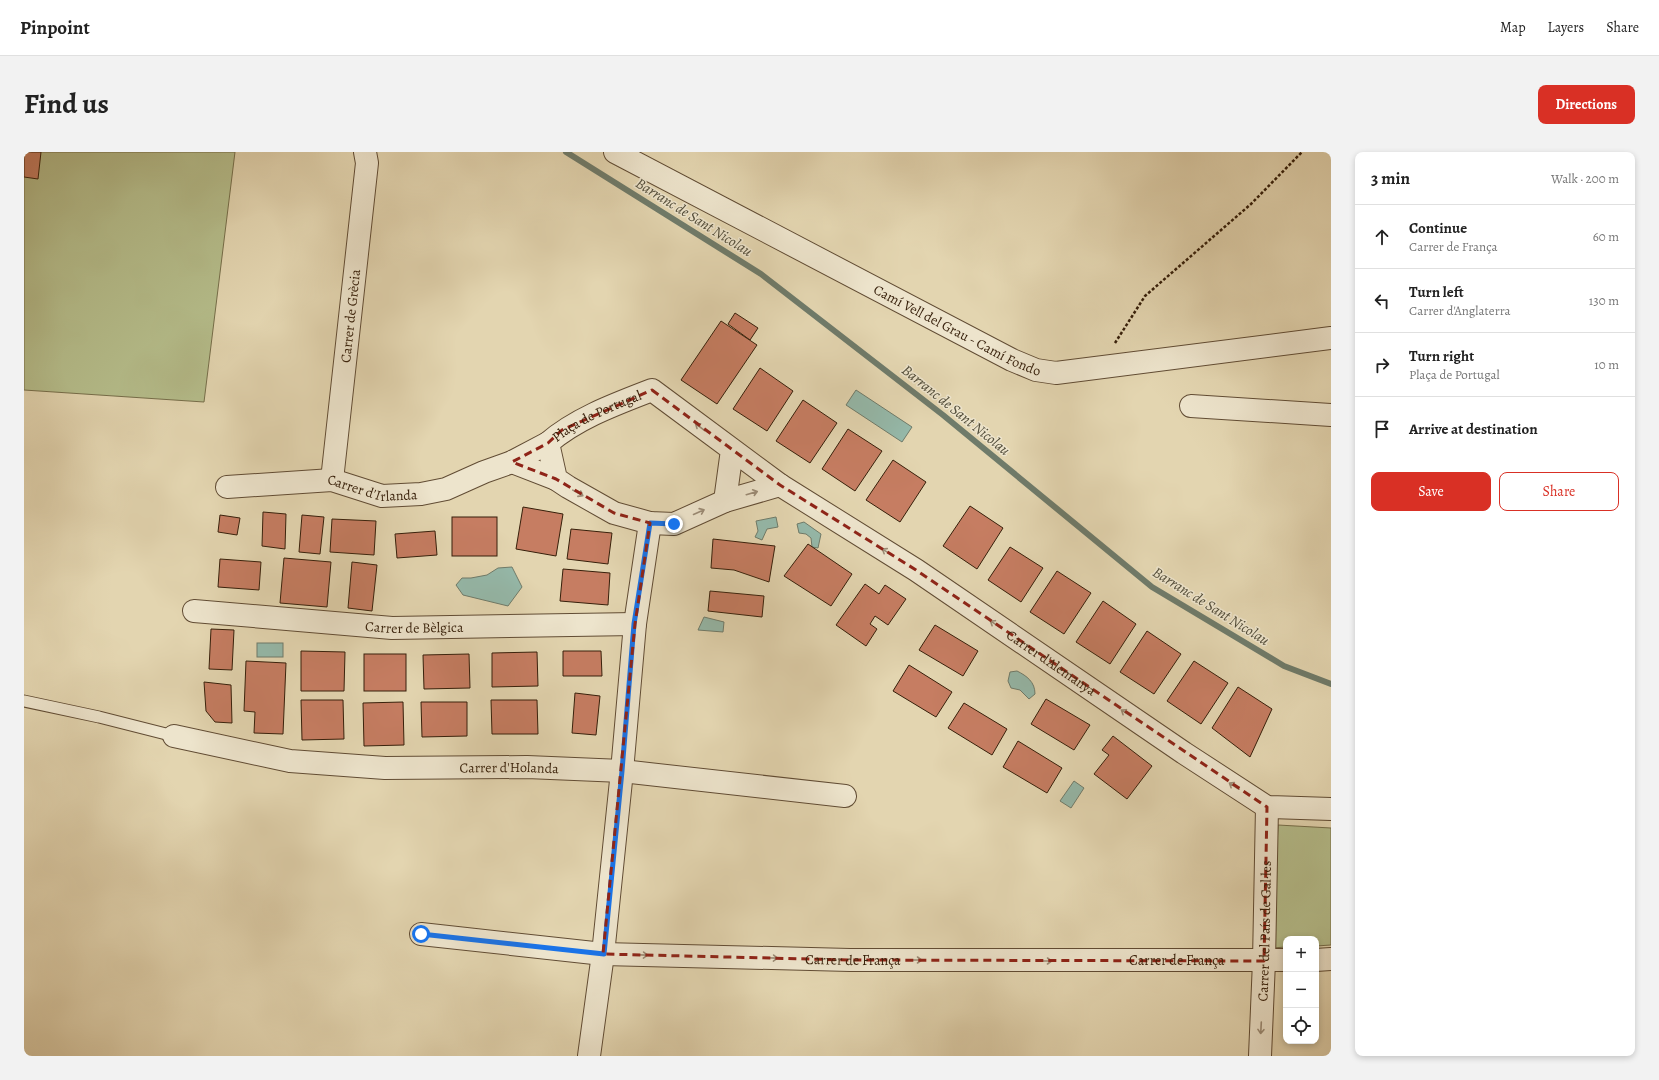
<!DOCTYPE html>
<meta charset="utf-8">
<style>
:root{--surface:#fff;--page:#f2f2f2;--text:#222;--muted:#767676;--line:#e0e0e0;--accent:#d93025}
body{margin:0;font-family:Alegreya,serif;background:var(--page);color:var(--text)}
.controls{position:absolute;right:12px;bottom:12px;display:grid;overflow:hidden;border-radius:8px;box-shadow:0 2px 6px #0003}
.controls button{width:36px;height:36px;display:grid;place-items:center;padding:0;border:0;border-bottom:1px solid var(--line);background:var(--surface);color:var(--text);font:20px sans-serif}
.stop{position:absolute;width:12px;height:12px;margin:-9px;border:3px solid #1a73e8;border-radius:50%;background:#fff}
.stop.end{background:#1a73e8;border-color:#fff;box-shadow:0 1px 4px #0008}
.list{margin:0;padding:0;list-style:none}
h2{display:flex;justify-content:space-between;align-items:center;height:52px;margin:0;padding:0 16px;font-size:17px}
h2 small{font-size:13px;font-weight:400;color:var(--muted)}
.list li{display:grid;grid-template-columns:26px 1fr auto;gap:12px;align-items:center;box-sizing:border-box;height:64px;padding:0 16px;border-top:1px solid var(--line)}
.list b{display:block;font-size:15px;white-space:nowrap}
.list p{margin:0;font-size:13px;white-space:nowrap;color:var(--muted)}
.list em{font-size:13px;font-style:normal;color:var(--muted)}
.actions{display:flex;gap:8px;padding:12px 16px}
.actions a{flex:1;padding:9px 0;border:1px solid var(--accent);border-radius:8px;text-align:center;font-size:14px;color:var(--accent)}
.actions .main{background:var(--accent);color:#fff}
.icon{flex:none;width:22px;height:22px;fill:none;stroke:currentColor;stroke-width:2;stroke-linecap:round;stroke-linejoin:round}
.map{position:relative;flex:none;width:1307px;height:904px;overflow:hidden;border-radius:8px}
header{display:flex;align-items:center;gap:24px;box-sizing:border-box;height:56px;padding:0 20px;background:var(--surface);border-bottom:1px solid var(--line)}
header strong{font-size:19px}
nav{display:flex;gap:22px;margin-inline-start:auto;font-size:14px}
.intro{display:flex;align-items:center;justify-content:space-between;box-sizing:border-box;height:96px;padding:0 24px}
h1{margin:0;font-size:28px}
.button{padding:10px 18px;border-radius:8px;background:var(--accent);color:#fff;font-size:14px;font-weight:700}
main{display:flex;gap:24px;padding:0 24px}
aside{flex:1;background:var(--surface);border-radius:8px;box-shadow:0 2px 6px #0003}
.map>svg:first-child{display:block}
</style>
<header>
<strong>Pinpoint</strong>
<nav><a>Map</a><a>Layers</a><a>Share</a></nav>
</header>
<div class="intro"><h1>Find us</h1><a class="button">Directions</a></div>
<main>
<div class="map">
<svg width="1307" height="904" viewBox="0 0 1307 904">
<rect width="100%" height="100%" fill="#e3d5b0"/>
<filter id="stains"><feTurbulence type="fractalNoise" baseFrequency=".005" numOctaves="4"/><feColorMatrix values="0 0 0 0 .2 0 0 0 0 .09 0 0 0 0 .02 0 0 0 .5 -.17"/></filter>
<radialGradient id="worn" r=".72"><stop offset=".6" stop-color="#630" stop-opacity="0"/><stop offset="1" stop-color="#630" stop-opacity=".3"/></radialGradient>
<!-- green -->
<g fill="#b5bd8b" stroke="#766e4a">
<path d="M0 0H211L180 250 0 238Z"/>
<path d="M1254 673 1307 676V793L1292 794V787H1262V795L1248 796Z"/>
</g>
<!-- water -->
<g fill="#95b9aa" stroke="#6f7b6a">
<path d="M832 238 888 275 878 290 822 253Z"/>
<path d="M752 365 754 375 743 377 738 388 731 385 734 379 732 369Z"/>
<path d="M780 370 797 382 794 396 788 395 787 386 782 382 775 381 773 372Z"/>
<path d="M488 415 498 435 484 454 439 443 432 433 438 426H447L463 423 474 416Z"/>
<path d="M680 465 700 470 699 480 674 478Z"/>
<rect x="233" y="491" width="26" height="14"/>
<path d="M993 519C1003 524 1011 530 1011 542L1005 547 996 538 987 536 984 529 986 520Z"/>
<path d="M1050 629 1060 636 1047 656 1036 649Z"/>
</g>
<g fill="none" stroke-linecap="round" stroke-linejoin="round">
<!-- stream -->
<path stroke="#6f7b6a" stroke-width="6" d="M542 0 737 122 919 263 1128 435 1260 514 1307 532"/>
</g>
<!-- building -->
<g fill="#c67d62" stroke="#361f0a">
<path d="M0 0H17L14 27 0 25Z"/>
<path d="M711 161 734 176 726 188 704 172Z"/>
<path d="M697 169 733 193 693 252 657 228Z"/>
<path d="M736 216 769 239 743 279 709 257Z"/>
<path d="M779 248 813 271 786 311 752 289Z"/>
<path d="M824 277 858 299 831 339 798 317Z"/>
<path d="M869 308 902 330 876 370 842 348Z"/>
<path d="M946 354 979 376 953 417 919 394Z"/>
<path d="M499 355 539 362 532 404 492 397Z"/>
<path d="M239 360 262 362 261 397 238 394Z"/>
<path d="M196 363 216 366 213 383 194 380Z"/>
<path d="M278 363 300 365 296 402 275 400Z"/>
<rect x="428" y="365" width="45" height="39"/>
<path d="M308 367 352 369 350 403 306 400Z"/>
<path d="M547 377 588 381 584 412 543 407Z"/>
<path d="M411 379 413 403 373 406 371 382Z"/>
<path d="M689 387 751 394 745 430 710 418 687 416Z"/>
<path d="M784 392 828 422 807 454 760 424Z"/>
<path d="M986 395 1019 416 997 450 964 428Z"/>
<path d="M260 406 307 410 303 455 256 451Z"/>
<path d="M196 407 237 410 235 438 194 435Z"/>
<path d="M328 410 353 413 348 459 324 456Z"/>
<path d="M539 417 586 421 584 453 536 449Z"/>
<path d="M1033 419 1067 441 1040 482 1006 460Z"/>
<path d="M841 432 855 442 861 433 882 447 864 473 851 464 846 472 853 477 842 494 812 473Z"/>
<path d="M686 439 740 444 738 465 684 459Z"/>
<path d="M1079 449 1112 472 1086 512 1052 490Z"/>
<path d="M911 473 954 499 939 524 895 498Z"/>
<path d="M187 477 210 478 208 518 185 517Z"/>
<path d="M1123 479 1157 502 1130 542 1096 520Z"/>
<path d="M277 499 321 500 320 539H277Z"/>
<path d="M539 499H577L578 524H539Z"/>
<path d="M513 500 514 534 468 535V501Z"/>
<rect x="340" y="502" width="42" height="37"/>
<path d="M445 502 446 536 400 537 399 503Z"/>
<path d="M222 509 262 511 259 582 230 581 231 560 220 559Z"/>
<path d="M1170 509 1204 531 1177 572 1143 549Z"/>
<path d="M885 513 928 540 912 565 869 539Z"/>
<path d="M180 530 207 533 208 571 191 570 182 559Z"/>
<path d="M1214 535 1248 557 1226 605 1188 576Z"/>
<path d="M551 541 576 544 572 583 548 581Z"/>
<path d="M1022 547 1066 573 1050 598 1007 572Z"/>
<path d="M277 548H319L320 587 278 588Z"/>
<path d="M467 548H513L514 582H468Z"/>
<path d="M379 550 380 593 340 594 339 551Z"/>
<path d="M397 550H443V584L398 585Z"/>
<path d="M940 551 983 577 968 603 924 576Z"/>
<path d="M1089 584 1128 614 1103 647 1070 622 1085 603 1078 598Z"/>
<path d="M994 589 1038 616 1023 641 979 615Z"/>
</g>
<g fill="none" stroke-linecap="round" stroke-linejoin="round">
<!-- lane casing -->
<g stroke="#614c34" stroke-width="13">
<path id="lane" d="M0 549 75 565 150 584"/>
</g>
<!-- street casing -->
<g stroke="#614c34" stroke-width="24">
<g id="street">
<path id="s1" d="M591 0 988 208 1012 218 1032 221 1307 186"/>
<path d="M1167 254 1307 263"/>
<path id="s2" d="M708 298 701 349 650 372 626 371 590 361 544 335 532 327 524 291C553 266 592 252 628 238L756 333 892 418 1160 601 1243 655 1307 657"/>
<path d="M488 310 532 327"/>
<path id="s3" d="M308 328 343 11 341 0"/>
<path id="s4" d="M203 335 308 328 358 344 397 342 422 337 460 320 488 310 524 291"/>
<path d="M701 349 756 333"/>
<path id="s5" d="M170 459 368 476 611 472"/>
<path id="s6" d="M150 584 266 609 361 616 503 615 598 619 821 644"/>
<path id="s7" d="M397 782 579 802 826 808H1262"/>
<path d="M1292 808 1307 807"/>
<path d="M565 904 579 802 598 619 611 472 626 371"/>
<path id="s8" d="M1236 904 1240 809 1243 655"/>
</g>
</g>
<!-- path -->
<path stroke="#361f0a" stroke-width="2.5" stroke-dasharray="3 2" stroke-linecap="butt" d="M1091 191 1121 144 1227 52 1278 0"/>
<!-- lane -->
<use href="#lane" stroke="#ede4cc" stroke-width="11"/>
<!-- street -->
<use href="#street" stroke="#ede4cc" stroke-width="22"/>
</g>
<!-- one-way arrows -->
<defs><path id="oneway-shaft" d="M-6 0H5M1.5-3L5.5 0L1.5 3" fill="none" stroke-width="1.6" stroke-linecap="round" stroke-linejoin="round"/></defs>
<g stroke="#9b8b75">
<use href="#oneway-shaft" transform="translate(676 275) rotate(-143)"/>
<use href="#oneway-shaft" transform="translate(554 341) rotate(29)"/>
<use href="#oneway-shaft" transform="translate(728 341) rotate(-16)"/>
<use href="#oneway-shaft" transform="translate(675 360) rotate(-24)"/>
<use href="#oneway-shaft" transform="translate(863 400) rotate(-148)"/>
<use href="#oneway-shaft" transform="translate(971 472) rotate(-146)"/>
<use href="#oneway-shaft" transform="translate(1102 561) rotate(-146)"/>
<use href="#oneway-shaft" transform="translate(1210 634) rotate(-147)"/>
<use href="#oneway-shaft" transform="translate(618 803) rotate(2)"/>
<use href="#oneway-shaft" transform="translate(748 806) rotate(2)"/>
<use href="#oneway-shaft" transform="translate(892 808)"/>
<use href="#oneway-shaft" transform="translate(1022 809)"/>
<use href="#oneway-shaft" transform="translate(1237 876) rotate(93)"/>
</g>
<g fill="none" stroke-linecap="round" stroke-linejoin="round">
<!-- route -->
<path stroke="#1a73e8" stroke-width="5" d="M397 782 580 802 598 619 610 472 626 371 650 372"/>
</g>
<!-- marked area -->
<path fill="none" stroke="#8f2418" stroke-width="3" stroke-dasharray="8 5" stroke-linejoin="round" d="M628 238 756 333 892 418 1243 655 1240 809 826 808 579 802 611 472 626 371 590 361 532 327 488 310 524 291 538 278Z"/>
<g text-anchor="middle" stroke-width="3" stroke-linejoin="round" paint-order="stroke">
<!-- street labels -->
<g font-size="14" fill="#361f0a" stroke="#ede4cc">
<text dy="5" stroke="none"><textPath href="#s3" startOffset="165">Carrer de Grècia</textPath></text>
<text dy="5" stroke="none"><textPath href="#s1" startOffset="386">Camí Vell del Grau - Camí Fondo</textPath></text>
<text dy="5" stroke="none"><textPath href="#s2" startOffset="329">Plaça de Portugal</textPath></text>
<text dy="5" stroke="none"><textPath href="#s4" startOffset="147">Carrer d'Irlanda</textPath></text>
<text dy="5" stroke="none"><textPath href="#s5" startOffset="221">Carrer de Bèlgica</textPath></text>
<text dy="5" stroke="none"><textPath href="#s2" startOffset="874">Carrer d'Alemanya</textPath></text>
<text dy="5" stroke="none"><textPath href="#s6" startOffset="338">Carrer d'Holanda</textPath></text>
<text dy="5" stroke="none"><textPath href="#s8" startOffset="125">Carrer del País de Gal·les</textPath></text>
<text dy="5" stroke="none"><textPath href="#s7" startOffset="433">Carrer de França</textPath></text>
<text dy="5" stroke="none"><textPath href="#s7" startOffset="757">Carrer de França</textPath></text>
</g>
<!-- water labels -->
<g font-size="15" font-style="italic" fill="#524d3a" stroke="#ede4cc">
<text transform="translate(670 65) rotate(32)" y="5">Barranc de Sant Nicolau</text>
<text transform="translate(932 258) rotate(39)" y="5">Barranc de Sant Nicolau</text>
<text transform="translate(1187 454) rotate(32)" y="5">Barranc de Sant Nicolau</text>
</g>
</g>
<rect width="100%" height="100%" filter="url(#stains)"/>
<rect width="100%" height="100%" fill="url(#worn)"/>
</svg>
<div class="controls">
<button>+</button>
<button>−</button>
<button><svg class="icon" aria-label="locate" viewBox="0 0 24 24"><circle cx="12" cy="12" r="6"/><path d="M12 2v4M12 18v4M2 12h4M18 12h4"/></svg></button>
</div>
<div class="stop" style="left:397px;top:782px"></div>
<div class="stop end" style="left:650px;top:372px"></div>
</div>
<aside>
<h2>3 min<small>Walk · 200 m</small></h2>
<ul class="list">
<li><svg class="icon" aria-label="ahead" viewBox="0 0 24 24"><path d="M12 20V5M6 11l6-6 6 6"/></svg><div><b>Continue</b><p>Carrer de França</p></div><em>60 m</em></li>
<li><svg class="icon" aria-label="left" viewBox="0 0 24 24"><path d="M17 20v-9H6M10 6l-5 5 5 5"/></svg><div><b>Turn left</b><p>Carrer d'Anglaterra</p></div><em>130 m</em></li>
<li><svg class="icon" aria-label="right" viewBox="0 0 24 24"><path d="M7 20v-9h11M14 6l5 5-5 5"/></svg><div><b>Turn right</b><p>Plaça de Portugal</p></div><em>10 m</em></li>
<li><svg class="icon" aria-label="arrive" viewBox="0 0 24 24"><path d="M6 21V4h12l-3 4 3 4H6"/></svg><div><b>Arrive at destination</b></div></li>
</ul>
<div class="actions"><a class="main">Save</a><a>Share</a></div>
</aside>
</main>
